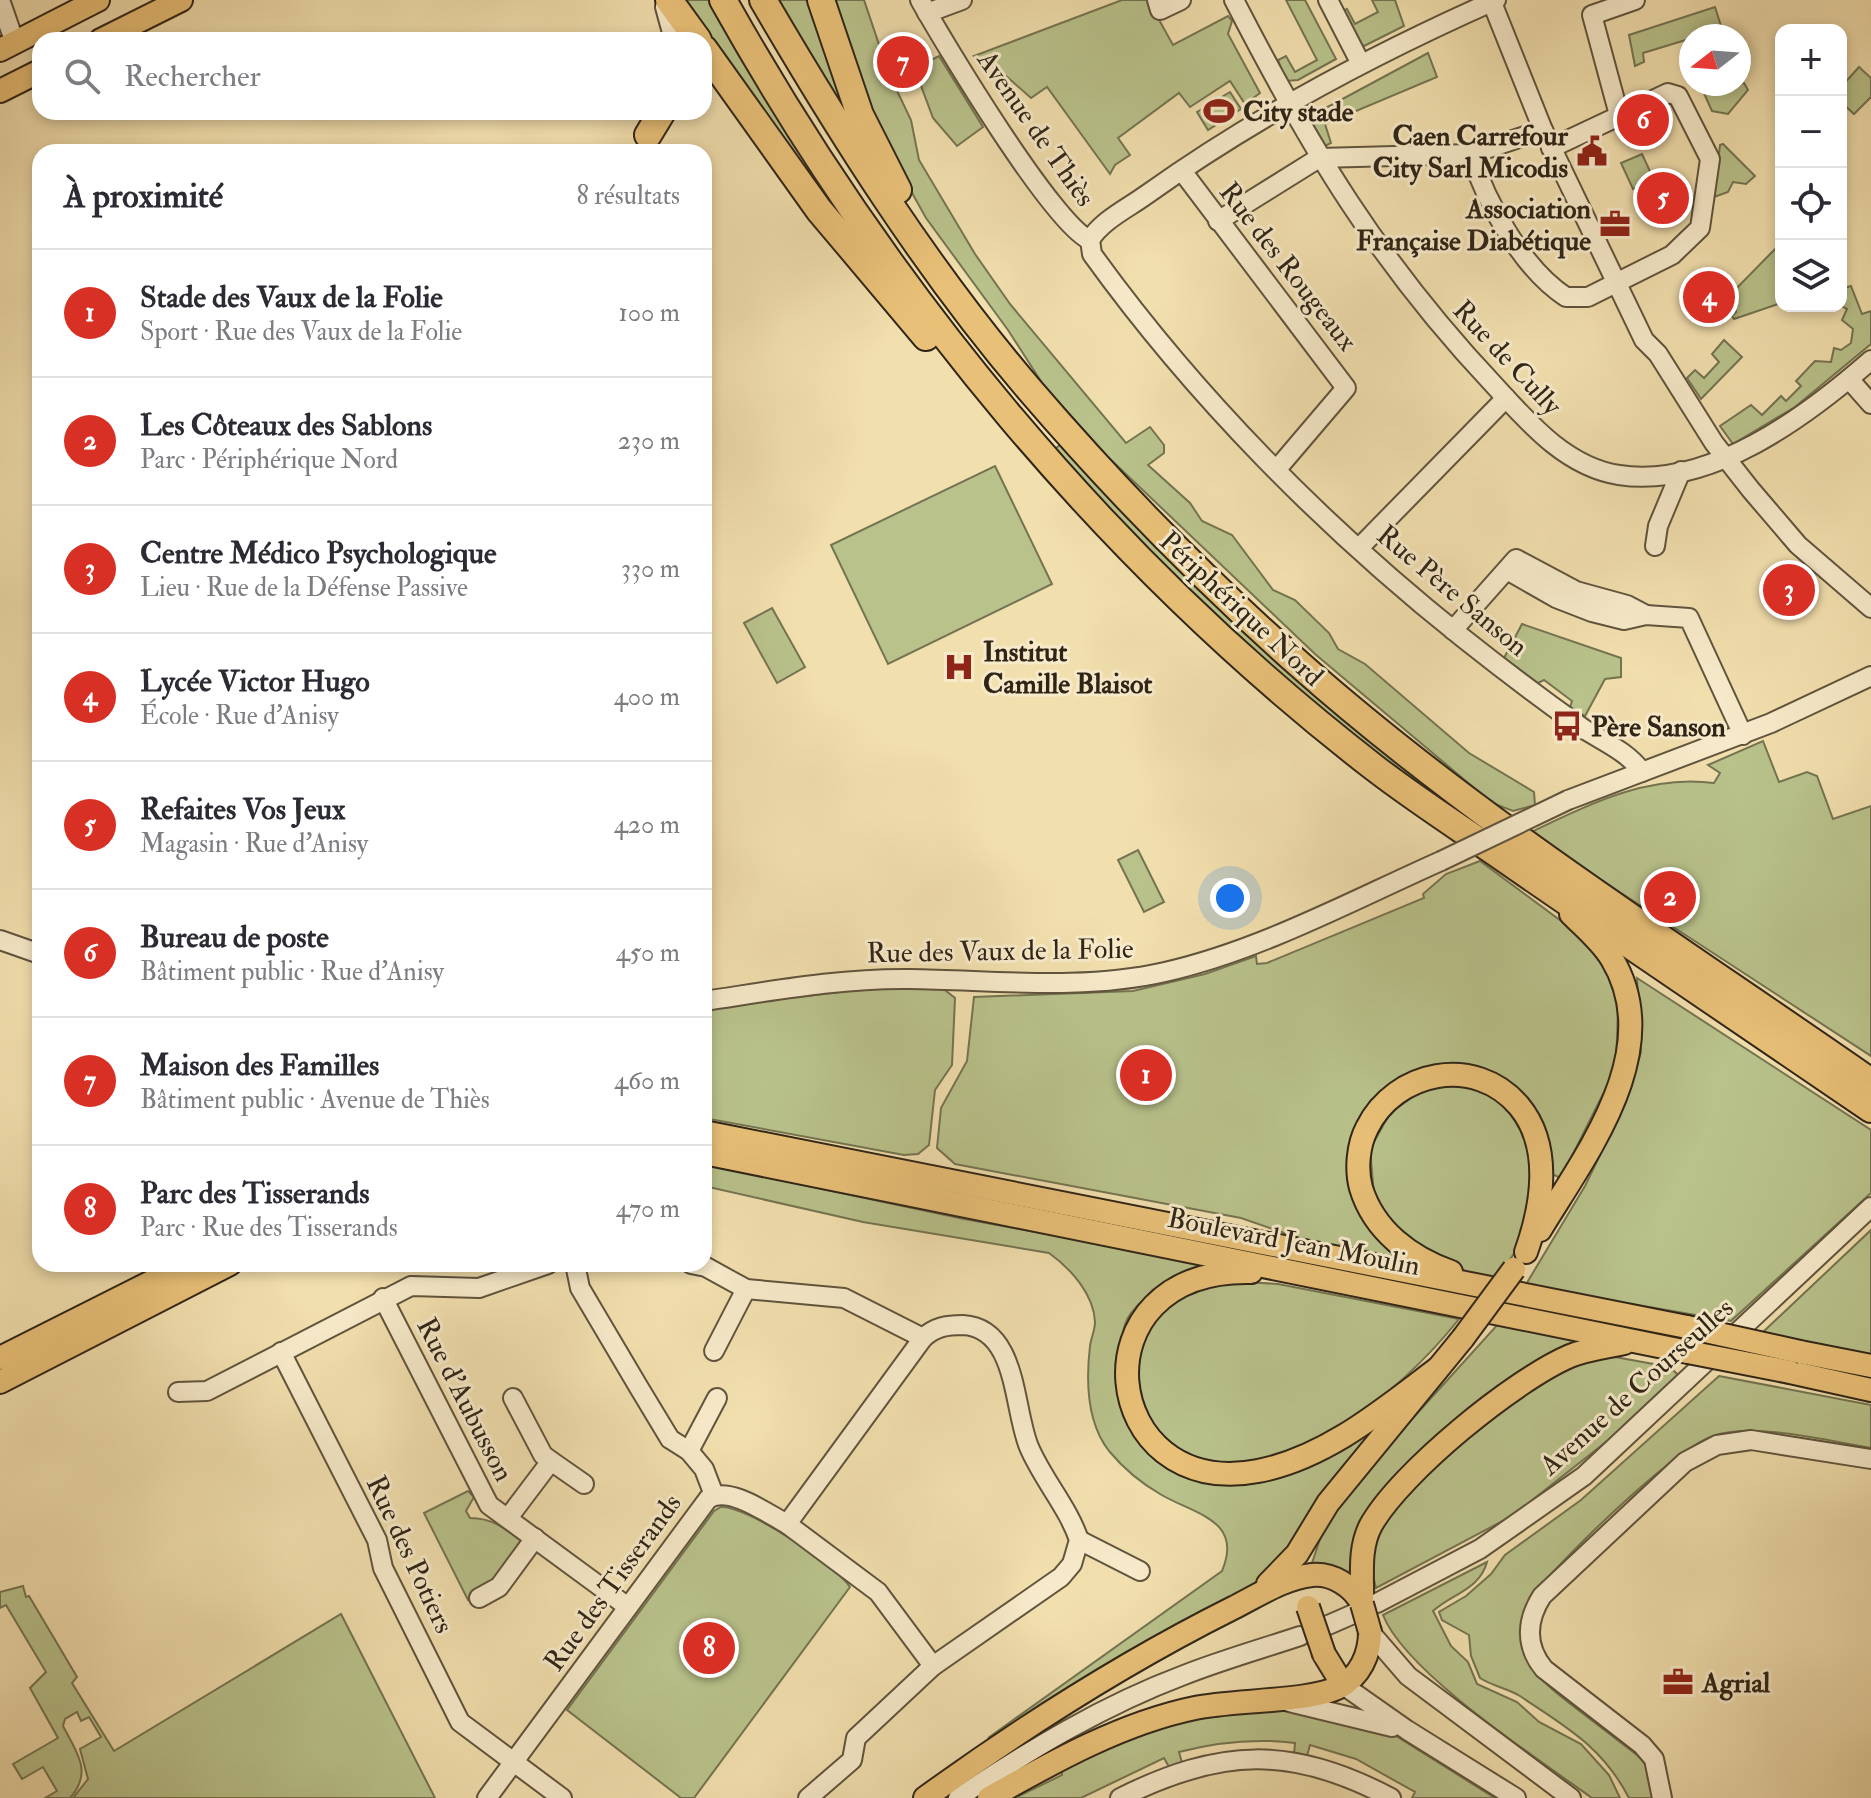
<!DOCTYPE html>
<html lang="fr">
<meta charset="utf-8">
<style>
:root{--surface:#fff;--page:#f7f7f7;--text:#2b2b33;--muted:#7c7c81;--line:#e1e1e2;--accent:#d93025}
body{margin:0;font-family:"IM FELL Double Pica",serif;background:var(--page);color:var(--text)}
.controls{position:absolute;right:24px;top:24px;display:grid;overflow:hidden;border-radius:16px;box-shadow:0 4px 12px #0003}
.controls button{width:72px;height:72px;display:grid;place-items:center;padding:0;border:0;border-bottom:2px solid var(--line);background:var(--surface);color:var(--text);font:40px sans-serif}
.compass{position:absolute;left:1679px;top:24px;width:72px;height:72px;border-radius:50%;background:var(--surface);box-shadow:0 4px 12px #0003;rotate:253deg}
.you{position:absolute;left:1230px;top:898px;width:28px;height:28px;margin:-20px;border:6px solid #fff;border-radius:50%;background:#1a73e8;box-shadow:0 0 0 12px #1a73e833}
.badge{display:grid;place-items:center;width:52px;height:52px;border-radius:50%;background:var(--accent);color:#fff;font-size:26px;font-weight:700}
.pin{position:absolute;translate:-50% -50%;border:4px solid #fff;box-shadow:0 2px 8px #0006}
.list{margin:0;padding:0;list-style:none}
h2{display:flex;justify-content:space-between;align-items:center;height:104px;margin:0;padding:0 32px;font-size:34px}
h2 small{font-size:26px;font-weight:400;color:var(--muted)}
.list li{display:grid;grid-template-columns:52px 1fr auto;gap:24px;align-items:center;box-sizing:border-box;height:128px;padding:0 32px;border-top:2px solid var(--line)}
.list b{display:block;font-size:30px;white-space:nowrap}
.list p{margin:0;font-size:26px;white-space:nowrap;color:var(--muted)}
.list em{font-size:26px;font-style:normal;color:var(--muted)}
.icon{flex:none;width:44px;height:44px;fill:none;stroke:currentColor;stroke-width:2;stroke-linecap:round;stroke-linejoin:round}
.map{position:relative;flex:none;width:1871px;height:1798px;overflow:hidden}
.search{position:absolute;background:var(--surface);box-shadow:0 4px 12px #0003;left:32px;top:32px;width:680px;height:88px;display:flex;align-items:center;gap:20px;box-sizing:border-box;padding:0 28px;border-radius:24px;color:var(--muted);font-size:30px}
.panel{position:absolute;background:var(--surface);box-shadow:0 4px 12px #0003;left:32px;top:144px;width:680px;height:1128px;border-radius:24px}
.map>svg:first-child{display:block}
</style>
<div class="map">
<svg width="1871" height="1798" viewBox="0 0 1871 1798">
<rect width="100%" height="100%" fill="#f2dfae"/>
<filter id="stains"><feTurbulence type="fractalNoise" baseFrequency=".0025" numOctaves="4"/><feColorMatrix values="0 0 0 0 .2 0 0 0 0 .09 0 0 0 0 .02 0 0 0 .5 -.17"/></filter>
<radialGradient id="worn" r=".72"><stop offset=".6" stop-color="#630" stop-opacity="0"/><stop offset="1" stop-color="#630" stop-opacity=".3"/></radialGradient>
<!-- green -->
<g fill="#b9c28b" stroke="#747451" stroke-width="2">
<path d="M677 0H712L894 291Z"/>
<path d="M777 0H810L858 134Z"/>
<path d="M832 0H864L889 74 911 120 919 160 975 254 1010 304 1126 443 1150 427 1164 445V453L1148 465 1190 503 1202 521 1232 535 1273 590 1295 600 1329 633 1338 649 1365 664 1469 753 1534 792 1535 805 1513 811 1492 803 1315 654 1108 457 1044 386 1008 330 926 218 877 130Z"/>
<path d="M1122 0H1148L1173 45 1228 16 1232 21 1228 34 1260 93 1245 104 1230 81 1190 107 1179 93 1118 138 1130 155 1115 165 1110 174 1047 87 1031 98 1005 75 974 56Z"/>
<path d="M1286 0H1305L1336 59 1298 80 1286 81 1278 60 1286 56 1295 72 1317 60Z"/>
<path d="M1372 0H1395L1404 26 1364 46 1357 42 1340 12 1347 9 1355 24 1378 12Z"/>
<path d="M1715 7 1722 29 1643 53 1644 62 1635 66 1629 35Z"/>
<path d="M1428 53 1437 77 1325 124 1331 143 1325 146 1309 117Z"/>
<path d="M939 56 983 127 957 146 933 118 917 75 921 65Z"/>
<path d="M1859 67 1871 78V97L1854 114 1841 102V87Z"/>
<path d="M1744 83 1748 90 1728 114 1712 111 1702 89 1705 86Z"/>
<path d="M1230 92 1241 109 1208 130 1197 112Z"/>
<path d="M1723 144 1755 176 1746 184 1733 182 1728 192 1714 197 1720 145Z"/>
<path d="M1642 154 1654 180 1633 189 1621 163Z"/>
<path d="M1781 243V303L1734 319 1732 316 1736 312 1735 306 1730 302 1724 307 1721 304Z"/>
<path d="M1851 286 1862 314 1871 311V344L1795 407 1733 444 1720 426 1751 405 1762 415 1781 396 1786 401 1801 386 1796 381 1815 361 1831 362 1834 348 1841 350 1851 343 1853 329 1842 320 1847 309 1841 306V289Z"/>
<path d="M1724 340 1742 357 1701 399 1687 378 1695 370 1704 378 1719 362 1712 354Z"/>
<path d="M1067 441 1526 858C1431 798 1335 732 1252 655 1182 591 1118 519 1051 451Z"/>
<path d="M995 466 1052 584 888 664 831 545Z"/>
<path d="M772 608 805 667 777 683 744 623Z"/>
<path d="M1522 624 1621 658V677L1605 679 1585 716 1570 707 1572 701 1544 680 1538 683 1504 658Z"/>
<path d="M1763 741 1779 782 1807 772 1817 776 1833 819 1871 806V1056L1529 833C1588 805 1647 774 1714 783L1720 773 1708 765Z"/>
<path d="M1138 850 1164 902 1144 912 1118 860Z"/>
<path d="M1480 861 1580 935 1607 972 1618 1006 1616 1068 1561 1178 1549 1173 1497 1078 1413 1072 1371 1100 1348 1156 1413 1267 1330 1249 1241 1218 955 1164 937 1148 941 1108 967 1061 974 997 1133 991 1205 974 1256 956 1257 964 1267 963 1424 898 1423 894 1446 874Z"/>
<path d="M1637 978 1871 1130V1193L1731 1321 1525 1286 1585 1186 1625 1104 1641 1052Z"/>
<path d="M882 987H941L955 998 952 1065 935 1090 929 1145 918 1154 904 1155 704 1118V1008Z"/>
<path d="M1461 1085C1473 1089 1487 1091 1497 1097 1547 1124 1541 1202 1519 1245 1513 1258 1502 1269 1493 1281L1435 1260 1401 1236 1374 1195 1370 1149 1390 1113 1424 1089Z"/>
<path d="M704 1164 964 1219 1214 1264C1182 1275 1152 1286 1131 1313 1120 1327 1121 1350 1122 1367 1123 1382 1121 1401 1126 1415 1141 1459 1189 1483 1233 1484 1273 1485 1351 1434 1388 1414L1265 1578 1081 1682 988 1738 1222 1571C1244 1519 1193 1514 1160 1494 1141 1483 1124 1469 1109 1451 1087 1423 1086 1380 1090 1346 1091 1338 1095 1330 1095 1322 1094 1294 1070 1268 1049 1253L863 1222 704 1186Z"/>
<path d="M1871 1230V1357L1762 1333Z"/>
<path d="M1230 1281 1278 1284 1459 1319C1402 1391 1279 1498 1180 1454 1164 1447 1148 1417 1137 1403 1138 1382 1134 1353 1141 1333 1151 1302 1200 1283 1230 1281Z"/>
<path d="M1499 1323 1601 1342 1549 1358 1376 1502 1354 1580 1311 1566 1323 1530 1365 1471Z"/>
<path d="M1615 1357 1670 1367 1678 1375 1611 1438 1512 1516 1376 1588 1369 1559 1376 1526 1429 1469 1481 1425 1556 1374 1589 1361Z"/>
<path d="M1719 1376 1871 1405V1448C1829 1441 1753 1422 1713 1436 1673 1450 1562 1558 1534 1594 1503 1651 1533 1675 1577 1709 1598 1725 1620 1742 1641 1758L1650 1772 1653 1798H1629C1602 1746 1567 1728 1520 1696 1507 1688 1492 1686 1480 1678L1471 1656 1469 1635 1442 1620 1439 1612 1466 1596 1491 1574 1505 1555 1581 1500Z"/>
<path d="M468 1491 474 1497 466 1511 470 1518C494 1518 507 1530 525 1544L493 1587 468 1600 424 1513Z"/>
<path d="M721 1507C746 1505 837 1566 850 1587L694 1798H681L567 1710 714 1511Z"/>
<path d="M1487 1562C1480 1589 1452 1594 1433 1611L1451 1646 1468 1662 1477 1684 1517 1702 1539 1722 1581 1744 1609 1775 1620 1798H1592C1538 1759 1405 1672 1383 1615Z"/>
<path d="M23 1586 26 1597 29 1596 77 1677 72 1683 114 1751 341 1614 435 1798H73L88 1779 80 1749 101 1737 89 1717 81 1721 77 1712 65 1719 63 1726C77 1753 93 1772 70 1798H45L57 1791 43 1767 22 1779 13 1764 58 1738 30 1688 46 1672 6 1605 0 1608V1592Z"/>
<path d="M1292 1709 1396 1736 1495 1798H1412L1415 1792 1356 1759 1310 1745 1307 1756 1294 1754 1295 1743C1255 1738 1217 1742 1179 1752L1182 1763 1169 1767 1164 1758 1081 1798H1015L1062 1775 1061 1768 1123 1738 1217 1710Z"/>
</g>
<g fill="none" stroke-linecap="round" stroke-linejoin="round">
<!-- minor casing -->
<g stroke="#60543d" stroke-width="22">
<g id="minor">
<path d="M0 0 15 43"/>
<path d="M920 0C944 43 1054 226 1090 240"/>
<path d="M1157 0 1160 10 1181 0"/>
<path d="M1234 0C1310 148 1379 263 1494 385 1528 422 1566 467 1619 475 1710 489 1807 416 1871 360"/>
<path d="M1328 0 1361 64"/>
<path d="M1491 0 1543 130 1644 340 1658 354 1714 443 1751 490 1798 545 1871 608"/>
<path d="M665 7 674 40"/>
<path d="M927 13 962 0"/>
<path d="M1619 115 1592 15 1635 0"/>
<path d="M1471 154C1486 203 1523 269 1566 297H1588L1672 255 1700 228 1710 159 1678 96 1668 93 1551 148"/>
<path d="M1182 171 1346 388 1277 469"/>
<path d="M1218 221 1319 158 1471 154 1543 130"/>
<path d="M1090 240 1092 254C1195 397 1325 528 1463 638 1502 669 1543 700 1584 729 1604 742 1628 752 1642 772"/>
<path d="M1090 240C1101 221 1128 208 1146 195 1255 117 1374 54 1496 0"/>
<path d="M1849 379 1871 404"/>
<path d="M1655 546 1658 526 1681 471"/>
<path d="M1359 548 1506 398"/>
<path d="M1507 570 1556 598 1592 612 1624 620 1646 615 1689 618 1743 735"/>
<path d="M1453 630 1516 559 1576 591 1627 605 1646 615"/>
<path d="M1568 800 1771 723 1871 676"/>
<path d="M0 940 40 954"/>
<path d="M704 1001C772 991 841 978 910 979 994 980 1082 991 1165 972 1261 950 1351 901 1441 861"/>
<path d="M575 1264 580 1288 638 1386 670 1439 689 1451 704 1469 714 1495"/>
<path d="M691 1264 706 1267 746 1289 844 1298 923 1338C935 1327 946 1325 963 1325 1018 1328 1013 1409 1029 1447 1043 1480 1068 1507 1079 1540L1072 1564 1061 1577 933 1666 856 1738 852 1760 808 1798"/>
<path d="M383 1298 489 1505 628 1607"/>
<path d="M714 1351 746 1289"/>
<path d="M281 1352 377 1540 383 1568 460 1722 562 1798"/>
<path d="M178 1392 207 1391 411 1286 479 1288 548 1264"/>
<path d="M689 1451 717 1398"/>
<path d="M551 1461 584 1484"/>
<path d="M508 1518 551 1461 543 1455 513 1398"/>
<path d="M787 1524 878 1592 933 1666"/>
<path d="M1079 1540 1140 1571"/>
<path d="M479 1598 499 1587 535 1538"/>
<path d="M1377 1603 1480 1549 1584 1476 1871 1207"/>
<path d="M1319 1629 1358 1612"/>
<path d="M1370 1632 1408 1676 1571 1798"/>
<path d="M1343 1685 1407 1730 1516 1798"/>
<path d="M1289 1702 1392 1727"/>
<path d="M487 1798 708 1499C729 1485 768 1514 787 1524L923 1338"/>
<path d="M958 1798C1029 1750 1104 1705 1184 1675 1222 1660 1261 1649 1300 1636"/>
<path d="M1120 1798C1220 1748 1292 1745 1391 1798"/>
<path d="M1662 1798 1654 1759 1642 1745 1544 1669C1525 1646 1526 1621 1542 1596L1685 1462 1717 1445 1751 1440 1871 1459"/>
</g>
</g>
<!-- major casing -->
<g stroke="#2f2517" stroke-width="26">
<g id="major">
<path d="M101 40 181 0"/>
<path d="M0 50 98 0"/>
<path d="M0 91 40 71"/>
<path d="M704 1132 1687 1327"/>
<path d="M704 1153 1688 1352"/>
<path d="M1540 1230C1586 1154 1667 1050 1612 959 1602 942 1585 928 1571 914"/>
<path d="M1251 1272C1071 1268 1099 1502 1258 1471 1326 1458 1384 1409 1437 1369"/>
<path d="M1451 1272C1411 1258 1374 1231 1361 1188 1356 1170 1358 1145 1367 1128 1395 1071 1475 1054 1519 1106 1553 1147 1542 1207 1526 1252"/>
<path d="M1800 1352 1871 1366"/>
<path d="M0 1358 187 1264"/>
<path d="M1790 1372 1871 1390"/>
<path d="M0 1382 230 1264"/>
<path d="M1268 1584 1297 1554 1328 1503 1463 1338"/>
<path d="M1362 1604C1363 1578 1358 1549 1371 1525 1401 1472 1514 1380 1570 1356 1587 1349 1606 1347 1624 1343"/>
<path d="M1324 1654 1343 1685"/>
<path d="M925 1798C1023 1727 1125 1662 1233 1608 1257 1596 1284 1578 1312 1575 1332 1573 1353 1586 1362 1604"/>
<path d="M989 1798C1053 1762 1122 1723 1195 1708 1231 1700 1311 1702 1339 1687 1360 1677 1370 1654 1370 1632"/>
</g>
</g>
<!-- highway casing -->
<g stroke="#2f2517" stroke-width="30">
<g id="highway">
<path d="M669 0 698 40"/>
<path d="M723 0C888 295 1108 562 1376 769 1423 805 1474 837 1522 871 1638 951 1755 1030 1871 1109"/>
<path d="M763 0C842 135 927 270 1029 389 1113 487 1203 579 1299 664 1475 820 1679 948 1871 1082"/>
<path d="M821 0 860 115 898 190"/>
<path d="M704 49 819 210 926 337"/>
<path d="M648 135 662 112"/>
</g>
</g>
<!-- minor -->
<use href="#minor" stroke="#f7eaca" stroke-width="18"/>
<!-- major -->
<use href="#major" stroke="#e9c077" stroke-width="22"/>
<!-- highway -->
<use href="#highway" stroke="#e9c077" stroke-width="26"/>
<!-- minor-bridge casing -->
<g stroke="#60543d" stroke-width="22" stroke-linecap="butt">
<path id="minor-bridge" d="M1441 861 1568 800"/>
</g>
<!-- major-bridge casing -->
<g stroke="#2f2517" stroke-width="26" stroke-linecap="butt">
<g id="major-bridge">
<path d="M1687 1327 1800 1352"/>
<path d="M1463 1338 1514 1269"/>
<path d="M1688 1352 1790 1372"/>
<path d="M1362 1604 1370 1632"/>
<path d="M1308 1607 1324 1654"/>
</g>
</g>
<!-- minor-bridge -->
<use href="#minor-bridge" stroke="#f7eaca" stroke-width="18"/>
<!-- major-bridge -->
<use href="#major-bridge" stroke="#e9c077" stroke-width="22"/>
</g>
<!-- icons -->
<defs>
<g id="stadium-bare" transform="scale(2.4)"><path d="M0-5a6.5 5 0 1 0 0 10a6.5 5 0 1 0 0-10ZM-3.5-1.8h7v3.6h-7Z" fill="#8f2418" stroke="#f7eaca" stroke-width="2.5" paint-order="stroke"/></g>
<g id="civic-bare" transform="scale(2.4)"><path d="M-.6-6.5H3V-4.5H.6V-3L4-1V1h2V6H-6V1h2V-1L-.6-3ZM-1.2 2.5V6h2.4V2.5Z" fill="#8f2418" stroke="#f7eaca" stroke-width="2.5" paint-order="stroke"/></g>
<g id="office-bare" transform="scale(2.4)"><path d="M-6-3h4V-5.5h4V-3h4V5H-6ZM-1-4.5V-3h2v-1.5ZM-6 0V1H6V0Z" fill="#8f2418" stroke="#f7eaca" stroke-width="2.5" paint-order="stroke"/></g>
<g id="hospital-bare" transform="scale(2.4)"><path d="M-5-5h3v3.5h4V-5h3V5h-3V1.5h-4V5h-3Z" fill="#8f2418" stroke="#f7eaca" stroke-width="2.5" paint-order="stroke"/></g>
<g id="bus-bare" transform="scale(2.4)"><path d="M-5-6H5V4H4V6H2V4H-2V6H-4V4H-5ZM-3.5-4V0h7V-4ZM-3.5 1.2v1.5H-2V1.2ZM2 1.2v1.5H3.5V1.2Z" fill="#8f2418" stroke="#f7eaca" stroke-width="2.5" paint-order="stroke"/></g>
</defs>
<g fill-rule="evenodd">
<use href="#stadium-bare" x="1219" y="111"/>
<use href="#civic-bare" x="1592" y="151"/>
<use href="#office-bare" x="1615" y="224"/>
<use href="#hospital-bare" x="959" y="667"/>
<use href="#bus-bare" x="1567" y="726"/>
<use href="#office-bare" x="1678" y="1682"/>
</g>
<g text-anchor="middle" stroke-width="6" stroke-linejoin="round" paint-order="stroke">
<!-- poi labels -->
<g font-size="28" font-weight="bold" fill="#2f2517" stroke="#f7eaca" text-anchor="start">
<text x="1243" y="121">City stade</text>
<text x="1568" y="145" text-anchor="end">Caen Carrefour<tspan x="1568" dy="32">City Sarl Micodis</tspan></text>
<text x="1591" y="218" text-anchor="end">Association<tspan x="1591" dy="32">Française Diabétique</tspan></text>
<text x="983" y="661">Institut<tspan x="983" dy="32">Camille Blaisot</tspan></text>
<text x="1591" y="736">Père Sanson</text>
<text x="1702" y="1692">Agrial</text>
</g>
<!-- street labels -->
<g font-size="28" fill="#2f2517" stroke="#f7eaca">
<text transform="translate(1037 128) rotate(55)" y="10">Avenue de Thiès</text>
<text transform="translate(1289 266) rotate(52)" y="10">Rue des Rougeaux</text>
<text transform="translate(1508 357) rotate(47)" y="10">Rue de Cully</text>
<text transform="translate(1453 590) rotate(40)" y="10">Rue Père Sanson</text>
<text transform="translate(1242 608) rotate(43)" y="10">Périphérique Nord</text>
<text transform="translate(1000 950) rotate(-1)" y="10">Rue des Vaux de la Folie</text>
<text transform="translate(1294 1241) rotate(11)" y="10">Boulevard Jean Moulin</text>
<text transform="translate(1636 1386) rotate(-42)" y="10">Avenue de Courseulles</text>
<text transform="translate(466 1399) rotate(63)" y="10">Rue d'Aubusson</text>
<text transform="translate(411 1554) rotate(65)" y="10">Rue des Potiers</text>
<text transform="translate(612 1582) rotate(-54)" y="10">Rue des Tisserands</text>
</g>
</g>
<rect width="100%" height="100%" filter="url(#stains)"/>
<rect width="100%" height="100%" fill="url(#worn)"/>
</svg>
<div class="controls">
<button>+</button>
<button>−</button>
<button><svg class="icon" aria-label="locate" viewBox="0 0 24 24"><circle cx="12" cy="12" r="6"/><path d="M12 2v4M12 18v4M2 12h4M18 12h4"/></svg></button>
<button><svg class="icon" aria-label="layers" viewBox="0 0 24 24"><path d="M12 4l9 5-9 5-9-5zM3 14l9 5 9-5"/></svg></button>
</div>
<svg class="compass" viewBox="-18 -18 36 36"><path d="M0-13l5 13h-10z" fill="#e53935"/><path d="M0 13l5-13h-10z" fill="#7c7c81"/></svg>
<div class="you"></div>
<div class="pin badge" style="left:1146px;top:1075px">1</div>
<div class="pin badge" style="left:1670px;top:897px">2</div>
<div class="pin badge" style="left:1789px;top:590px">3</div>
<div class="pin badge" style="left:1709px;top:297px">4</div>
<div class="pin badge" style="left:1663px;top:198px">5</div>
<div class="pin badge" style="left:1643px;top:120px">6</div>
<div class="pin badge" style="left:903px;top:62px">7</div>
<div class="pin badge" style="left:709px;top:1648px">8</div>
<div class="search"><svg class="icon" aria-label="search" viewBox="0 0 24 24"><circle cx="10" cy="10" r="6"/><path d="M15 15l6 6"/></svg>Rechercher</div>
<section class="panel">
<h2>À proximité<small>8 résultats</small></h2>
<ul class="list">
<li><span class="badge">1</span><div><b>Stade des Vaux de la Folie</b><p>Sport · Rue des Vaux de la Folie</p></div><em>100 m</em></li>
<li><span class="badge">2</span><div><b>Les Côteaux des Sablons</b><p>Parc · Périphérique Nord</p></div><em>230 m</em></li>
<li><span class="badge">3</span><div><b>Centre Médico Psychologique</b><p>Lieu · Rue de la Défense Passive</p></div><em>330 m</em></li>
<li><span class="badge">4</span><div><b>Lycée Victor Hugo</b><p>École · Rue d'Anisy</p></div><em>400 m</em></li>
<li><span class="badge">5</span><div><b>Refaites Vos Jeux</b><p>Magasin · Rue d'Anisy</p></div><em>420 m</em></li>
<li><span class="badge">6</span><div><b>Bureau de poste</b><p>Bâtiment public · Rue d'Anisy</p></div><em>450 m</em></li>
<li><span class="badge">7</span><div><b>Maison des Familles</b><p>Bâtiment public · Avenue de Thiès</p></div><em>460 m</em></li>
<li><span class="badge">8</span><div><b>Parc des Tisserands</b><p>Parc · Rue des Tisserands</p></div><em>470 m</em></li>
</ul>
</section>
</div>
